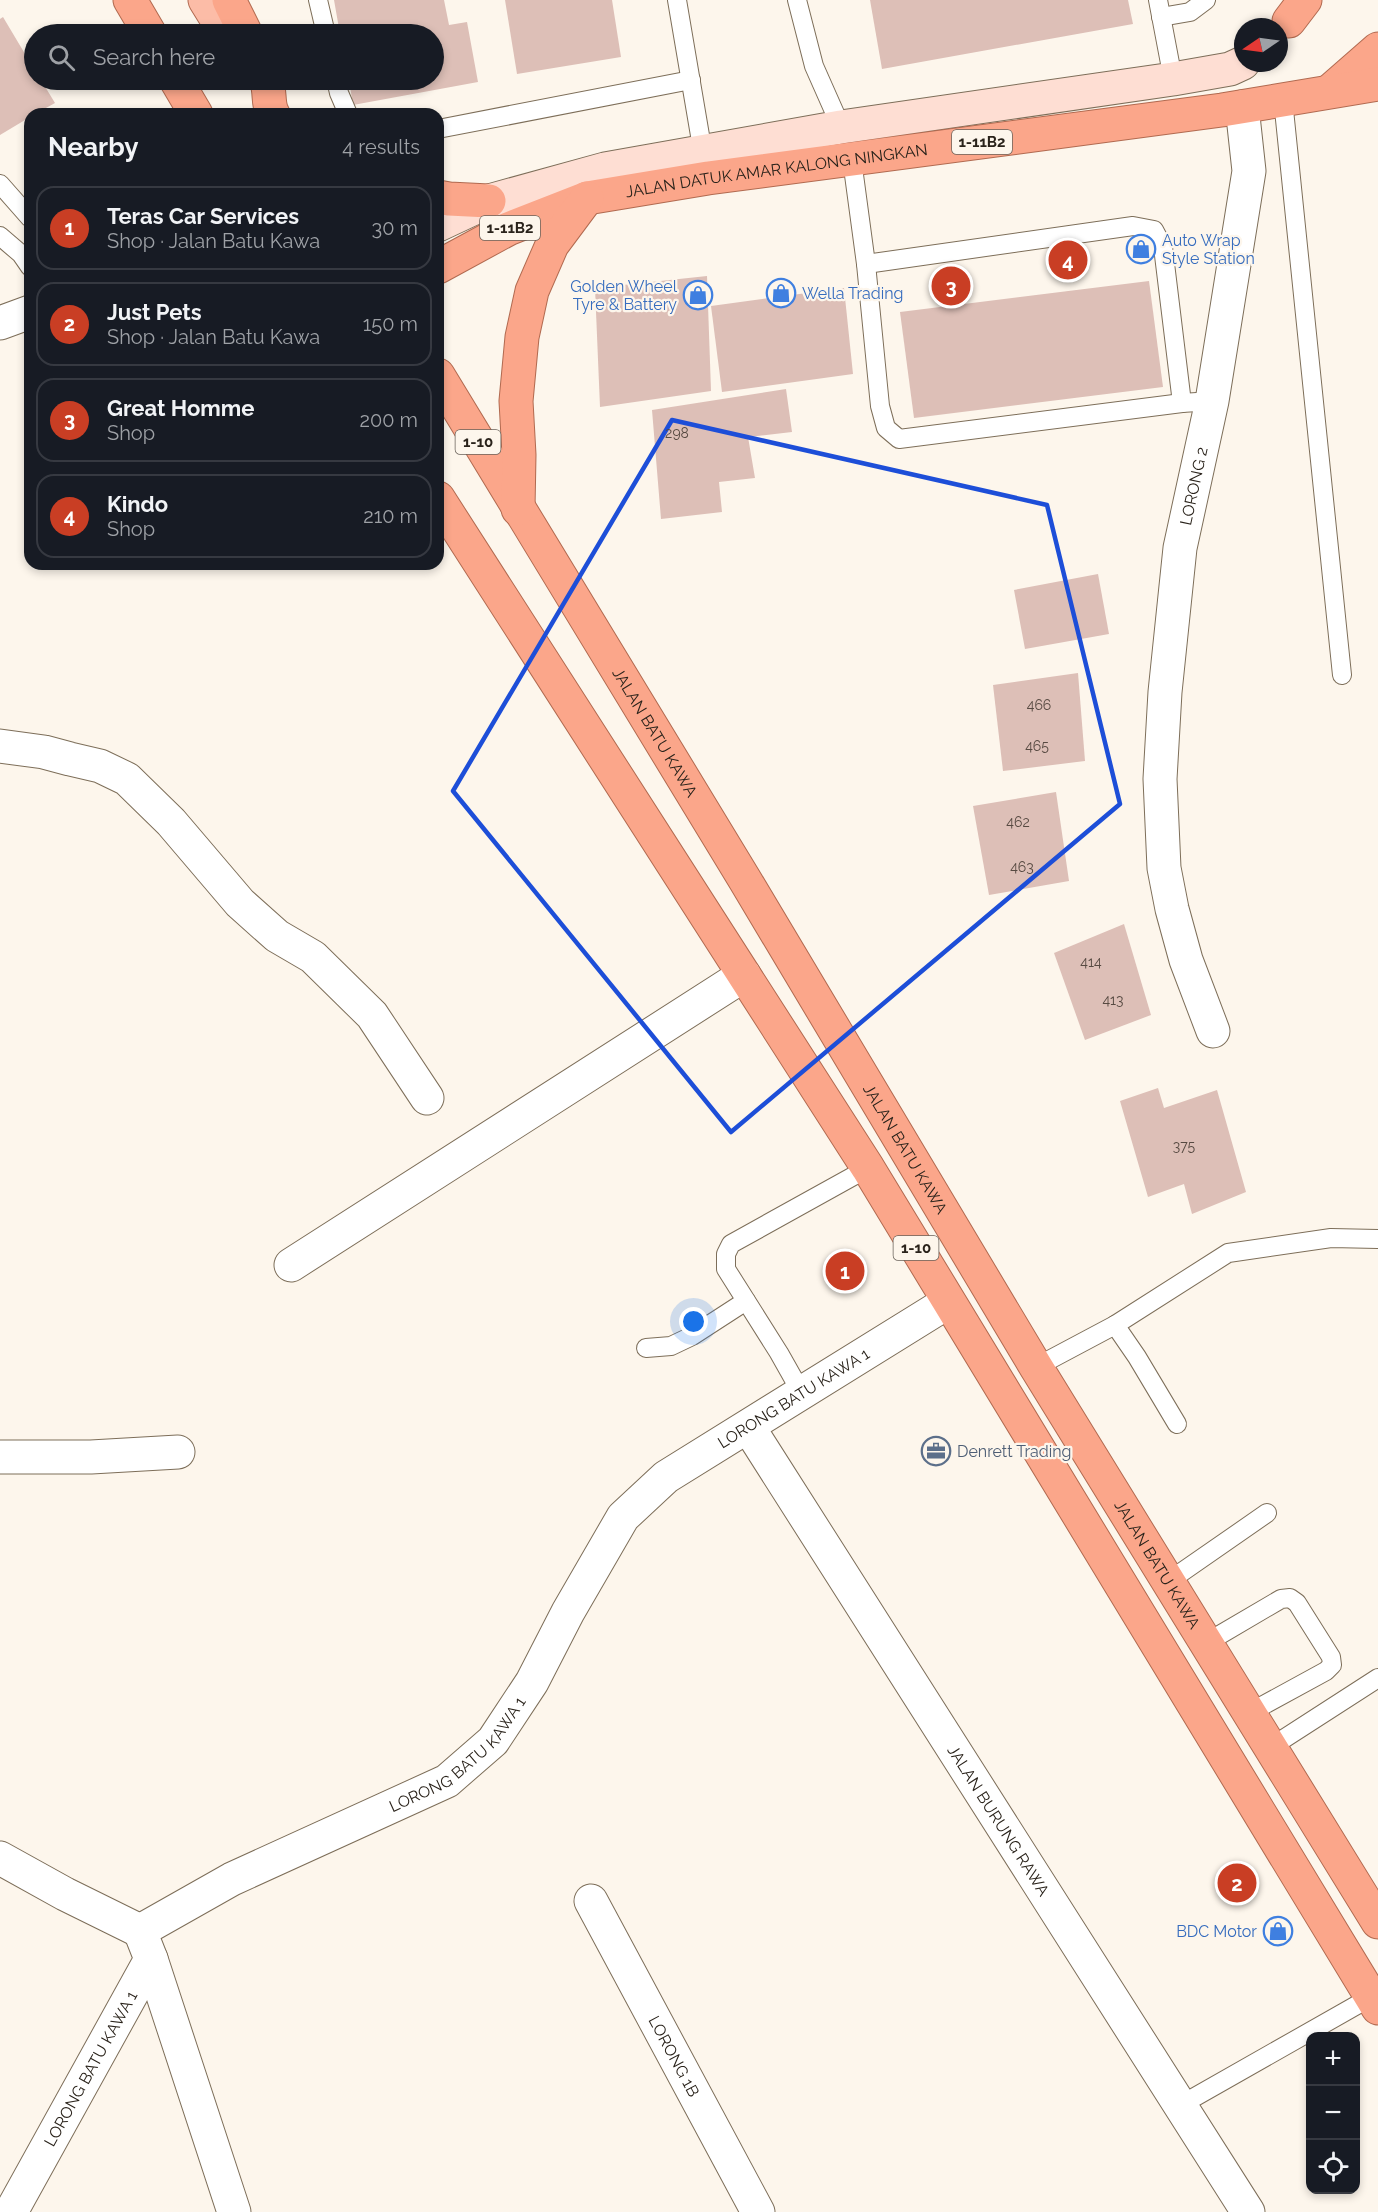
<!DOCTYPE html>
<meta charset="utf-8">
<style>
:root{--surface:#171b24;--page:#242831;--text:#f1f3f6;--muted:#9ea1a6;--line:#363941;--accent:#c93e24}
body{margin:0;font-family:Raleway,sans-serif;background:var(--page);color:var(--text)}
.controls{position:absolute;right:18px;bottom:18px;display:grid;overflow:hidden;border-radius:12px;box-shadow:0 3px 9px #0003}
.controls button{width:54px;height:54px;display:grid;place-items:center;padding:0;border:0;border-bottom:2px solid var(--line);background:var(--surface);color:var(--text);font:30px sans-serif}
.compass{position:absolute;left:1234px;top:18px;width:54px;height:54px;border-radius:50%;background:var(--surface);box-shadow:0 3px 9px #0003;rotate:257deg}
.you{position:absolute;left:694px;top:1322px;width:21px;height:21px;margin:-15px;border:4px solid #fff;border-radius:50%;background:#1a73e8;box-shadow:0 0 0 9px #1a73e833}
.badge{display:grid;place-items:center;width:39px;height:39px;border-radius:50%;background:var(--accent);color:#fff;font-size:20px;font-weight:700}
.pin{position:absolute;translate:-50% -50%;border:3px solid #fff;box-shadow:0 2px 6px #0006}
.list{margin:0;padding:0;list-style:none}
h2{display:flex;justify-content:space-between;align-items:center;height:78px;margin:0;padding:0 24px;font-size:26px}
h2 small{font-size:20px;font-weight:400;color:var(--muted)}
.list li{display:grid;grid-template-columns:39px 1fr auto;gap:18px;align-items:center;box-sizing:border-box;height:84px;margin:0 12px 12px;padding:0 12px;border:2px solid var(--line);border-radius:18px}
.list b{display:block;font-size:22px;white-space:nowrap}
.list p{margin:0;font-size:20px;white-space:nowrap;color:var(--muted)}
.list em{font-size:20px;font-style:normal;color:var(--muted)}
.icon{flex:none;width:33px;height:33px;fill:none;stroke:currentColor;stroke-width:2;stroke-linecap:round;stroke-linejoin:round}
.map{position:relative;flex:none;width:1378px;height:2212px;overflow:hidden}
.search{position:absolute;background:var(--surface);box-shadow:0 3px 9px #0003;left:24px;top:24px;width:420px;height:66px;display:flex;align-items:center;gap:15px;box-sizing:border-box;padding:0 21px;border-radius:33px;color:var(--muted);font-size:22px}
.panel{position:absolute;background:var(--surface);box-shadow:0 3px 9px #0003;left:24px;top:108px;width:420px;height:462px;border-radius:18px}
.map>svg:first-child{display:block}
</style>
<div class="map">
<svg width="1378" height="2212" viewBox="0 0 1378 2212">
<rect width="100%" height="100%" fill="#fdf6ec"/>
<!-- building -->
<g fill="#ddbfb7">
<path d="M334 0H444L449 25 467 22 478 82 353 105 349 80H434V34H340Z"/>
<path d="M505 0H612L621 57 517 74Z"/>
<path d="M870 0H1128L1133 24 882 69Z"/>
<path d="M3 17 34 69V80H41L55 103 35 114H30V117L0 135V19Z"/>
<path d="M707 276 711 391 600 407 595 288Z"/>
<path d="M1149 281 1163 387 914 418 900 312Z"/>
<path d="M844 288 853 374 722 392 711 306Z"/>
<path d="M786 389 792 432 748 437 755 478 719 482 722 512 661 519 652 410Z"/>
<path d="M1098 574 1109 634 1025 649 1014 590Z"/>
<path d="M1078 673 1085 761 1003 771 993 685Z"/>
<path d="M1056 792 1069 881 989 895 973 806Z"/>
<path d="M1124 924 1151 1015 1085 1040 1054 953Z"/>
<path d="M1158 1088 1164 1108 1217 1090 1246 1192 1192 1214 1184 1184 1148 1197 1120 1101Z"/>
</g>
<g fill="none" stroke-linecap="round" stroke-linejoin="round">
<!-- service casing -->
<g stroke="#7d6e59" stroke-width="20">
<g id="service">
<path d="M318 0 326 34"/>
<path d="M677 0 704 159"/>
<path d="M797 0 814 66 841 127"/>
<path d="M1158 0 1173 79"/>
<path d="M1161 17 1190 12 1206 0"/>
<path d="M336 80 339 93 348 114"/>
<path d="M1283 100 1342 675"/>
<path d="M438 129 691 80"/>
<path d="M852 160 866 264 880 406 886 428 899 439 1182 403 1212 401"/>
<path d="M0 184 30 218"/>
<path d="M0 236 21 254 30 267"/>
<path d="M866 264 1133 226 1154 230 1163 247 1182 403"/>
<path d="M1115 1325 1228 1253 1331 1238 1378 1239"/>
<path d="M646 1348 671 1346 692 1336 746 1301"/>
<path d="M1036 1367 1115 1325 1137 1357 1177 1424"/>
<path d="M801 1392 779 1353 726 1269V1254L731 1244 868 1168"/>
<path d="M1169 1581 1267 1513"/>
<path d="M1206 1643 1281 1599 1290 1598 1297 1603 1331 1657 1332 1665 1326 1671 1249 1713"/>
<path d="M1271 1747 1378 1678"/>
<path d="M1179 2106 1371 1997"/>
</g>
</g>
<!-- minor casing -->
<g stroke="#7d6e59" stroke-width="35">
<g id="minor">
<path d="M0 323 30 312"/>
<path d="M0 746 44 752 70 759 100 766 127 779 171 822 240 903 277 936 313 957 372 1015 427 1098"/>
<path id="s1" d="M1213 1031 1186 960 1172 909 1164 868 1160 779 1165 692 1180 548 1212 401 1249 171 1242 107"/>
<path d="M291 1265 744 975"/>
<path id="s2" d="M749 1428 1248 2212"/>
<path d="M0 1457H91L178 1452"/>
<path d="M0 1858 65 1894 140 1931"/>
<path id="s3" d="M591 1901 758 2212"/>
<path d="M151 1959 234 2212"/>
<path id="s4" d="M11 2212 151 1959 140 1931 232 1879 447 1781 493 1741 532 1682 568 1612 623 1517 666 1477 948 1302"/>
</g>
</g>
<!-- secondary casing -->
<g stroke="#7d6e59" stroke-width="35">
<path id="secondary" d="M438 225 489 201 605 169 841 127 1173 79 1230 69 1243 63"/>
</g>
<!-- primary casing -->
<g stroke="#b16a50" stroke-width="35">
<path id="primary" d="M205 0 226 34"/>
</g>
<!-- trunk casing -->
<g stroke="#b16a50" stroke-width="35">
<g id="trunk">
<path d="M130 0 150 34"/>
<path d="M229 0 246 34"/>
<path d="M1289 21 1305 0"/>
<path d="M176 80 196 114"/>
<path d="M266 80C271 91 267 104 273 114"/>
<path d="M1330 91 1378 49"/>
<path d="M438 197 449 199 489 201"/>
<path id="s5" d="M438 267 508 229 587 198 708 178 1222 110 1378 84"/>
<path id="s6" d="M438 375 745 880 1036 1367 1378 1922"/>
<path d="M438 498 868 1168 1378 2008"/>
<path d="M518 509 519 455 516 401 522 337 532 291 552 245 587 198"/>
</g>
</g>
<!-- service -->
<use href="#service" stroke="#fff" stroke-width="18"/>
<!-- minor -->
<use href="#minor" stroke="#fff" stroke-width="33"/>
<!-- secondary -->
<use href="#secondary" stroke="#feded3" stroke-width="33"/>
<!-- primary -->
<use href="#primary" stroke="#fcbca7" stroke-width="33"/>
<!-- trunk -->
<use href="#trunk" stroke="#fba68a" stroke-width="33"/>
</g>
<!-- marked area -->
<path fill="none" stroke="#1d4ed8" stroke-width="4.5" stroke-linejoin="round" d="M672 420 1047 505 1120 804 731 1132 453 791Z"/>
<!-- icons -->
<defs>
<g id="shop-ring" transform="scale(1.5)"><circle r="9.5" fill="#fdf6ec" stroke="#3f7fe0" stroke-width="1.5"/><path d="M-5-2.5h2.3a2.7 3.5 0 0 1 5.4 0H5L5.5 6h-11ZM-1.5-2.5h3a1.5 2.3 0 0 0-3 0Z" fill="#3f7fe0"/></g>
<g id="office-ring" transform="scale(1.5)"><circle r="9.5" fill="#fdf6ec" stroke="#5c6f8a" stroke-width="1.5"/><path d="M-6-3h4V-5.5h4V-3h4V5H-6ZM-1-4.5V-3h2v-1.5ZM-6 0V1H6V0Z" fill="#5c6f8a"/></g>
</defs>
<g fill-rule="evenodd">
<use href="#shop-ring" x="1141" y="249"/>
<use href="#shop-ring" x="781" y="293"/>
<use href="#shop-ring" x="698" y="295"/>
<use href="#office-ring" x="936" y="1451"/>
<use href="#shop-ring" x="1278" y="1931"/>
</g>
<g text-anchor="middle" stroke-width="4.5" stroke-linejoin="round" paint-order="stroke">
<!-- number labels -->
<g font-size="14" fill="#574a42">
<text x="677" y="438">298</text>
<text x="1039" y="710">466</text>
<text x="1037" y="751">465</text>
<text x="1018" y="827">462</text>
<text x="1022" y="872">463</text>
<text x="1091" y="967">414</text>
<text x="1113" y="1005">413</text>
<text x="1184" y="1151">375</text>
</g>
<!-- shield labels -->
<g fill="#fdf6ec" stroke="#69625a" stroke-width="1.5">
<rect x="952" y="130" width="60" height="24" rx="4.5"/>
<rect x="480" y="216" width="60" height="24" rx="4.5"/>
<rect x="455.5" y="430" width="45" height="24" rx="4.5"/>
<rect x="893.5" y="1236" width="45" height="24" rx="4.5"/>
</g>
<g font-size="15" font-weight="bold" fill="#2a231b">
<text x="982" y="147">1-11B2</text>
<text x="510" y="233">1-11B2</text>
<text x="478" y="447">1-10</text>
<text x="916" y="1253">1-10</text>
</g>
<!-- street labels -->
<g font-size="16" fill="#2a231b" stroke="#fdf6ec">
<text dy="6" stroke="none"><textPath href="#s5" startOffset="356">JALAN DATUK AMAR KALONG NINGKAN</textPath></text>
<text dy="6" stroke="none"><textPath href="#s1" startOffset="555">LORONG 2</textPath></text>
<text dy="6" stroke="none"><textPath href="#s6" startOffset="418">JALAN BATU KAWA</textPath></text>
<text dy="6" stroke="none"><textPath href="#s6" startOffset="904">JALAN BATU KAWA</textPath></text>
<text dy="6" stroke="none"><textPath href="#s4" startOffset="1190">LORONG BATU KAWA 1</textPath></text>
<text dy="6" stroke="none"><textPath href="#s6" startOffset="1390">JALAN BATU KAWA</textPath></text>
<text dy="6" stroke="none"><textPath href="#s4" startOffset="686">LORONG BATU KAWA 1</textPath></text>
<text dy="6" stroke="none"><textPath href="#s2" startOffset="465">JALAN BURUNG RAWA</textPath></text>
<text dy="6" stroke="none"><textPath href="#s3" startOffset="176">LORONG 1B</textPath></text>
<text dy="6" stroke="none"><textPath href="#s4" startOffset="164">LORONG BATU KAWA 1</textPath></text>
</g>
<!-- shop labels -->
<g font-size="16" fill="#366cbe" stroke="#fdf6ec" text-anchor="start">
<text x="1162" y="246">Auto Wrap<tspan x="1162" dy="18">Style Station</tspan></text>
<text x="677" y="292" text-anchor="end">Golden Wheel<tspan x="677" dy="18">Tyre &amp; Battery</tspan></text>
<text x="802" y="299">Wella Trading</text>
<text x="1257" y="1937" text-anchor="end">BDC Motor</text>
</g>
<!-- service labels -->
<g font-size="16" fill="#4e5e75" stroke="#fdf6ec" text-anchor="start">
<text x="957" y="1457">Denrett Trading</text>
</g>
</g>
</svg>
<div class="controls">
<button>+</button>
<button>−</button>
<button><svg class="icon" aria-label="locate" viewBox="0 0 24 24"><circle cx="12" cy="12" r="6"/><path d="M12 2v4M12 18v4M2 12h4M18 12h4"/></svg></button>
</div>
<svg class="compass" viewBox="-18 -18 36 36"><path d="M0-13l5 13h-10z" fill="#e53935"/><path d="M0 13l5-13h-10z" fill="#9ea1a6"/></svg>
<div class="you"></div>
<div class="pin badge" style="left:845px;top:1271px">1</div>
<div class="pin badge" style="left:1237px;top:1883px">2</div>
<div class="pin badge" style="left:951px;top:286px">3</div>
<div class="pin badge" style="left:1068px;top:260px">4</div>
<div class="search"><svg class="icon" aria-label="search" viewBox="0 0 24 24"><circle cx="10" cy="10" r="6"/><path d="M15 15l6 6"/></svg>Search here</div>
<section class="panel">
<h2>Nearby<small>4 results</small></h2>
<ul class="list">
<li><span class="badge">1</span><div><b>Teras Car Services</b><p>Shop · Jalan Batu Kawa</p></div><em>30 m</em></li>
<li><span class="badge">2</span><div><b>Just Pets</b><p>Shop · Jalan Batu Kawa</p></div><em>150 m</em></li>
<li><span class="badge">3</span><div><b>Great Homme</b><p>Shop</p></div><em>200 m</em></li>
<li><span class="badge">4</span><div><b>Kindo</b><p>Shop</p></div><em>210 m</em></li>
</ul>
</section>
</div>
